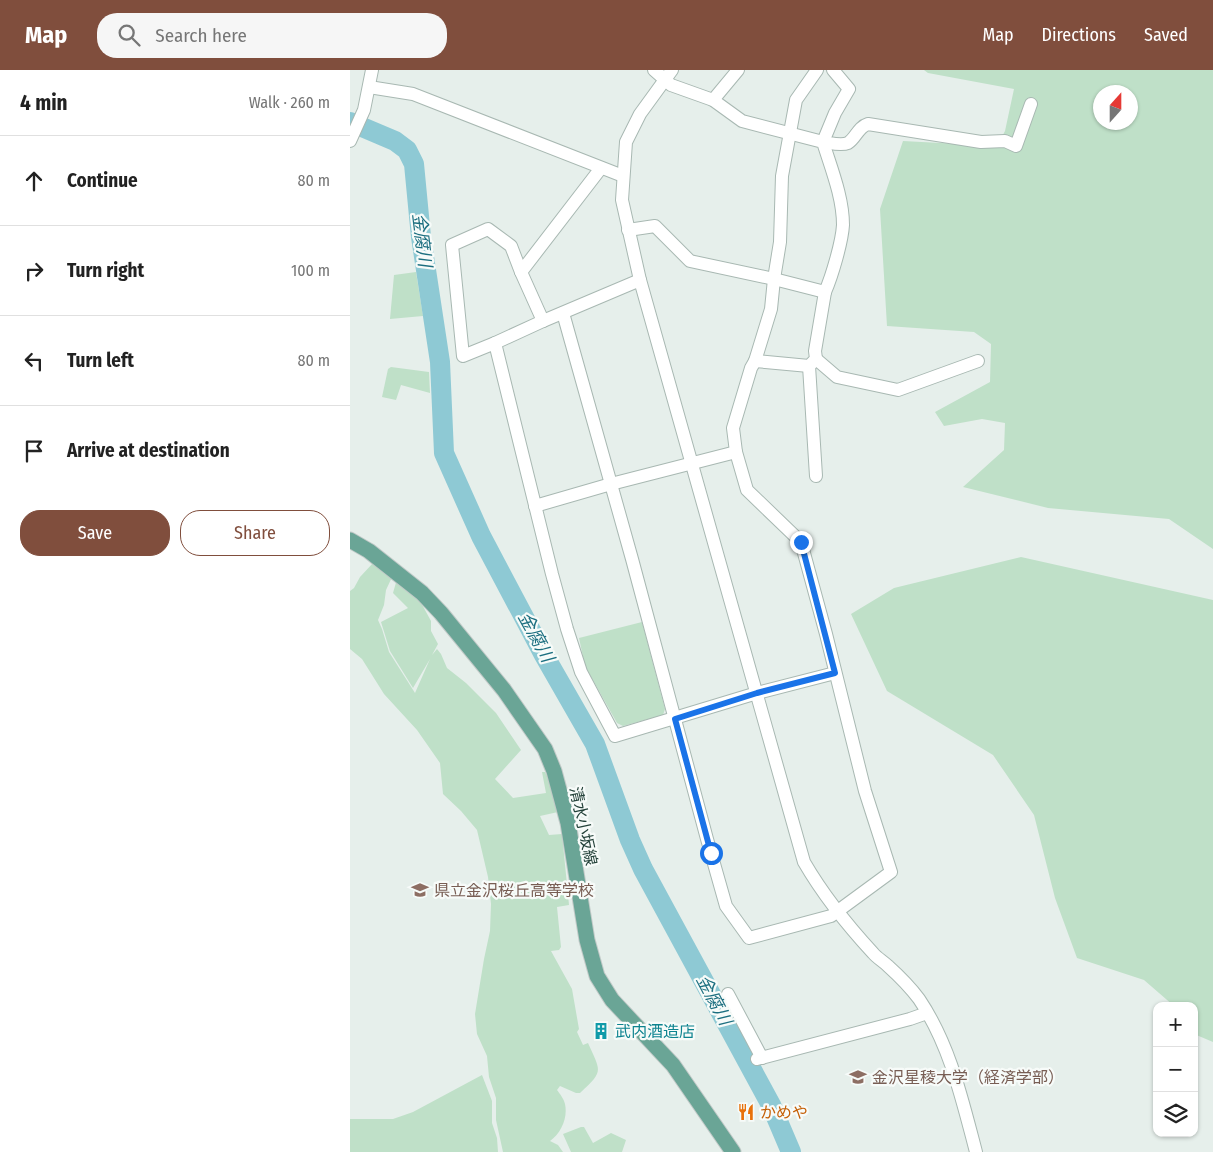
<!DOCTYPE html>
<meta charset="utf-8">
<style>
:root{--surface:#fff;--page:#f6f6f6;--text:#222;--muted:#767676;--line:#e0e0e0;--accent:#804e3d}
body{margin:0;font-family:"Fira Sans Condensed","Noto Sans JP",sans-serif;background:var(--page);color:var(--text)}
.controls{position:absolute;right:15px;bottom:15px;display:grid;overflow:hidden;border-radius:10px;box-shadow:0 1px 4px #0004}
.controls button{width:45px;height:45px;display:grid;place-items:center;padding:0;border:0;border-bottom:1px solid var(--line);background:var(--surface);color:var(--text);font:25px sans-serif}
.compass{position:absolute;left:743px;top:15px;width:45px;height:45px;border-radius:50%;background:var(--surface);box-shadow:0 1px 4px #0004;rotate:21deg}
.stop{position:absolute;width:15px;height:15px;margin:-11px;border:4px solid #1a73e8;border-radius:50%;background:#fff}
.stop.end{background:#1a73e8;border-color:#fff;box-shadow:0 1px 5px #0008}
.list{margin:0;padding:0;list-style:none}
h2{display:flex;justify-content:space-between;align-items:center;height:65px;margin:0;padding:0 20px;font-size:21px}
h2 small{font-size:16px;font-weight:400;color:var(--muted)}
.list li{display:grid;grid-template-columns:32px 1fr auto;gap:15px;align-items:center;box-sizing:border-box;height:90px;padding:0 20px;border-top:1px solid var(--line)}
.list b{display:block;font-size:19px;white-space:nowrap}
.list em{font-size:16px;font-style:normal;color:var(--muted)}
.actions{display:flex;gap:10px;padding:15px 20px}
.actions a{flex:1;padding:11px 0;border:1px solid var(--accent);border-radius:20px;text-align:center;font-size:18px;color:var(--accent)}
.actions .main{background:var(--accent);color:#fff}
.icon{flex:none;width:28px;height:28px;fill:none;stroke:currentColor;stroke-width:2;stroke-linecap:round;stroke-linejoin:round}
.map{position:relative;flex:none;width:863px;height:1082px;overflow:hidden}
header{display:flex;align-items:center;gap:30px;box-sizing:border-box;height:70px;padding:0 25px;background:var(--accent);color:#fff}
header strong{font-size:24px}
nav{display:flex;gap:28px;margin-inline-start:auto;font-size:18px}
.search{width:350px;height:45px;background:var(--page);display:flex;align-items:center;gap:12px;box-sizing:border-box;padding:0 18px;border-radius:20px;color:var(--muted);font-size:19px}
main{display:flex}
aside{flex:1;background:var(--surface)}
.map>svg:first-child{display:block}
</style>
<header>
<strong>Map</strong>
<div class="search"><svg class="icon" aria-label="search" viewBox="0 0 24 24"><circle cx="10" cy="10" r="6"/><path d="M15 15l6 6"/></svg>Search here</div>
<nav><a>Map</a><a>Directions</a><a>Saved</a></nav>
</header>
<main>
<aside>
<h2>4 min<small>Walk · 260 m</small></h2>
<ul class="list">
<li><svg class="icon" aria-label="ahead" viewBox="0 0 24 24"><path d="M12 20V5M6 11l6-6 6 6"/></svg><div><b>Continue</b></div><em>80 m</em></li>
<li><svg class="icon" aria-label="right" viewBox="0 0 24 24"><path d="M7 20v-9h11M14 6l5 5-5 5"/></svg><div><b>Turn right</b></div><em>100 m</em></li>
<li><svg class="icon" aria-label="left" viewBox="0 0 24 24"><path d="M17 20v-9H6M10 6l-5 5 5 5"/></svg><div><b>Turn left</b></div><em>80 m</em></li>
<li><svg class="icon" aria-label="arrive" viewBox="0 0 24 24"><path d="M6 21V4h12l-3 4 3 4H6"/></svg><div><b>Arrive at destination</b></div></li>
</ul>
<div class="actions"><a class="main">Save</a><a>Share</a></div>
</aside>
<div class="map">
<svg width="863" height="1082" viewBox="0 0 863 1082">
<rect width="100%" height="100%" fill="#e6efeb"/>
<!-- green -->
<g fill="#bfe0c8" fill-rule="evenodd">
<path d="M574 0H863V479L819 449 698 438 613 417 654 380 655 353 632 349 594 356 585 342 640 312 641 274 624 262 537 256 530 139 553 71 647 76 655 61 664 19 578 3ZM750 22H780V52H750Z"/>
<path d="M66 202 73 246 40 249 44 205Z"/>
<path d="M41 297 79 302 80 323 51 315 46 330 32 327 38 299Z"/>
<path d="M671 487 863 530V972L844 964V936H824L794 910 727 888 705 828 684 745 643 685 537 621 501 544 544 518Z"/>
<path d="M23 493 43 505 36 520 34 535 28 550 32 559 39 582 65 623 80 589 63 618 40 581 31 552 58 538 43 523 47 509 69 529 81 551V561L88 574 82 585 87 579 91 584 97 598 116 613 146 643 171 680 145 709 163 728 196 723 192 702H195L197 706 208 742 190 746 199 765 212 764 219 835 207 837 211 877 209 880 201 881 222 919 229 959 227 962 233 975 238 973C251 1002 254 1001 230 1023H226L210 1016 207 1020C210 1024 214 1029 215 1034 218 1048 211 1063 200 1071L208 1075 213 1082H153L146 1050V1028L139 1007 137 986 127 964 125 944 134 889 140 861 141 834 138 807 127 760 111 741 93 724 90 693 67 660 34 624 12 589 0 579V521L4 518 10 507Z"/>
<path d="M292 552 315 639 313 645 273 656 267 653 235 596 229 568Z"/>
<path d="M132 1005 142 1031V1053L147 1068 148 1082H0V1049H43L63 1042Z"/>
<path d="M231 1057H234L243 1073 261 1063 276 1070 272 1082H221L213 1064Z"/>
</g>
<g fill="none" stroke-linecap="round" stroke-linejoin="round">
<!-- river -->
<path stroke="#8ec9d4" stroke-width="20" d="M0 52 45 71 57 80 64 94 71 167 90 292 94 383 131 466 194 585 245 674 280 770 293 799 421 1035 441 1082"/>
<!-- minor casing -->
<g stroke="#a8b8b2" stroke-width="14">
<g id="minor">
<path d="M322 0 290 44 276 72 272 130 290 210 454 792C472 823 499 857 523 883 527 888 533 891 538 896 548 905 560 917 569 929 600 975 612 1029 626 1082"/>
<path d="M483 0 499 19 485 43 473 72C481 73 491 76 498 73 506 68 508 57 518 54L631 72 655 71 666 76 681 34"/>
<path d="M19 17 63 24 273 106"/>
<path d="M363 30 388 0"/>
<path d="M0 71 14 40 22 0"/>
<path d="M278 160 305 156 340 191 424 209 475 222C482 206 492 172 493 155 493 127 481 98 473 72L392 51 363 30 321 15 304 0"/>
<path d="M290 210 193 251 145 273 202 504 217 559 231 602 265 666 407 623 485 603"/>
<path d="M213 243 282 489 357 769 376 836 399 868 481 846 541 802 515 721 476 564 451 472 397 420 386 382 383 358 401 298 405 291 421 239 424 209 430 172 432 106 446 30 467 0"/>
<path d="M193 251 171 202 251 98"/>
<path d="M145 273 113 286 102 175 138 159 161 176 171 202"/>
<path d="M466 289 487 307 548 320 628 291"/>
<path d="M405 291 459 296 466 289 465 281 475 222"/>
<path d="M459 296 466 406"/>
<path d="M185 436 261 414 386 382"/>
<path d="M378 924 412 988"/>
<path d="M407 989 560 949 577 943"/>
</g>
</g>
<!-- major casing -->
<g stroke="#c2cac8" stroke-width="17">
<path id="major" d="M0 470 19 481 72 523 91 543 154 620 195 679 204 701 218 753 237 870 247 906 262 930 323 995 383 1082"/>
</g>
<!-- minor -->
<use href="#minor" stroke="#fff" stroke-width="12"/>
<!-- major -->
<use href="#major" stroke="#6aa596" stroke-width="15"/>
</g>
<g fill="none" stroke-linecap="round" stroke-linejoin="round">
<!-- route -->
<path stroke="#1a73e8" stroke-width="6" d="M361 783 325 649 407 623 485 603 451 472"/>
</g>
<!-- icons -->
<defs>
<g id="school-bare" transform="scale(1.35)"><path d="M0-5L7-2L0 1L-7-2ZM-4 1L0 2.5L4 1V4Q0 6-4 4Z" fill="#8d6e63" stroke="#f7fbf9" stroke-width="2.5" paint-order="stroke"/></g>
<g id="building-bare" transform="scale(1.35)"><path d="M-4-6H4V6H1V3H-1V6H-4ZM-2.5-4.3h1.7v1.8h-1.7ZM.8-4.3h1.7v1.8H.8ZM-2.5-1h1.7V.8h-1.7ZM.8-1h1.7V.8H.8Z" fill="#0f9aa8" stroke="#f7fbf9" stroke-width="2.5" paint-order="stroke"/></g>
<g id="university-bare" transform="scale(1.35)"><path d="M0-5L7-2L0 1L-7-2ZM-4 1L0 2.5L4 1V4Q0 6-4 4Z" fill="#8d6e63" stroke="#f7fbf9" stroke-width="2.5" paint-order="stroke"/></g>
<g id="restaurant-bare" transform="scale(1.35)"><path d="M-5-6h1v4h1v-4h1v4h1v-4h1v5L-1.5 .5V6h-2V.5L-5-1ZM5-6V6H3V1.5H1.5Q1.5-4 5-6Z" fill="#e8710a" stroke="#f7fbf9" stroke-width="2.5" paint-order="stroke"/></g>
</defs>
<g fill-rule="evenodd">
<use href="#school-bare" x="70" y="820"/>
<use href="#building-bare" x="251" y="961"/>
<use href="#university-bare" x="508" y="1007"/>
<use href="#restaurant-bare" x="396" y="1042"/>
</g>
<g text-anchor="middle" stroke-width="4.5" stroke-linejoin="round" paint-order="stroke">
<!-- street labels -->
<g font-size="16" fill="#24423a" stroke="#f7fbf9">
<text transform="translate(234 756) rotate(78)" y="6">清水小坂線</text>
</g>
<!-- education labels -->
<g font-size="16" fill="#785e54" stroke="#f7fbf9" text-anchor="start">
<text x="84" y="826">県立金沢桜丘高等学校</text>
<text x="522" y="1013">金沢星稜大学（経済学部）</text>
</g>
<!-- culture labels -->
<g font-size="16" fill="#0d838f" stroke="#f7fbf9" text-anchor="start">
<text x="265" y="967">武内酒造店</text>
</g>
<!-- food labels -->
<g font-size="16" fill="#c56008" stroke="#f7fbf9" text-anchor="start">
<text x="410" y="1048">かめや</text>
</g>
<!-- water labels -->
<g font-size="18" font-style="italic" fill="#1c6f80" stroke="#f7fbf9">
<text transform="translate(72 170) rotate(83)" y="6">金腐川</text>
<text transform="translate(186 567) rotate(61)" y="6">金腐川</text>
<text transform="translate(364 930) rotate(62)" y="6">金腐川</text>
</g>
</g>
</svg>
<div class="controls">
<button>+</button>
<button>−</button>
<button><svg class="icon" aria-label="layers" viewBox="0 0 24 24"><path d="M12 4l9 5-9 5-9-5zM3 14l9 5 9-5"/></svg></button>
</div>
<svg class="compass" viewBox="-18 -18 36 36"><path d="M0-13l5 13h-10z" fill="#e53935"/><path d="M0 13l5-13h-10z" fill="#767676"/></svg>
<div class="stop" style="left:361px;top:783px"></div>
<div class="stop end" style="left:451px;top:472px"></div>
</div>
</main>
